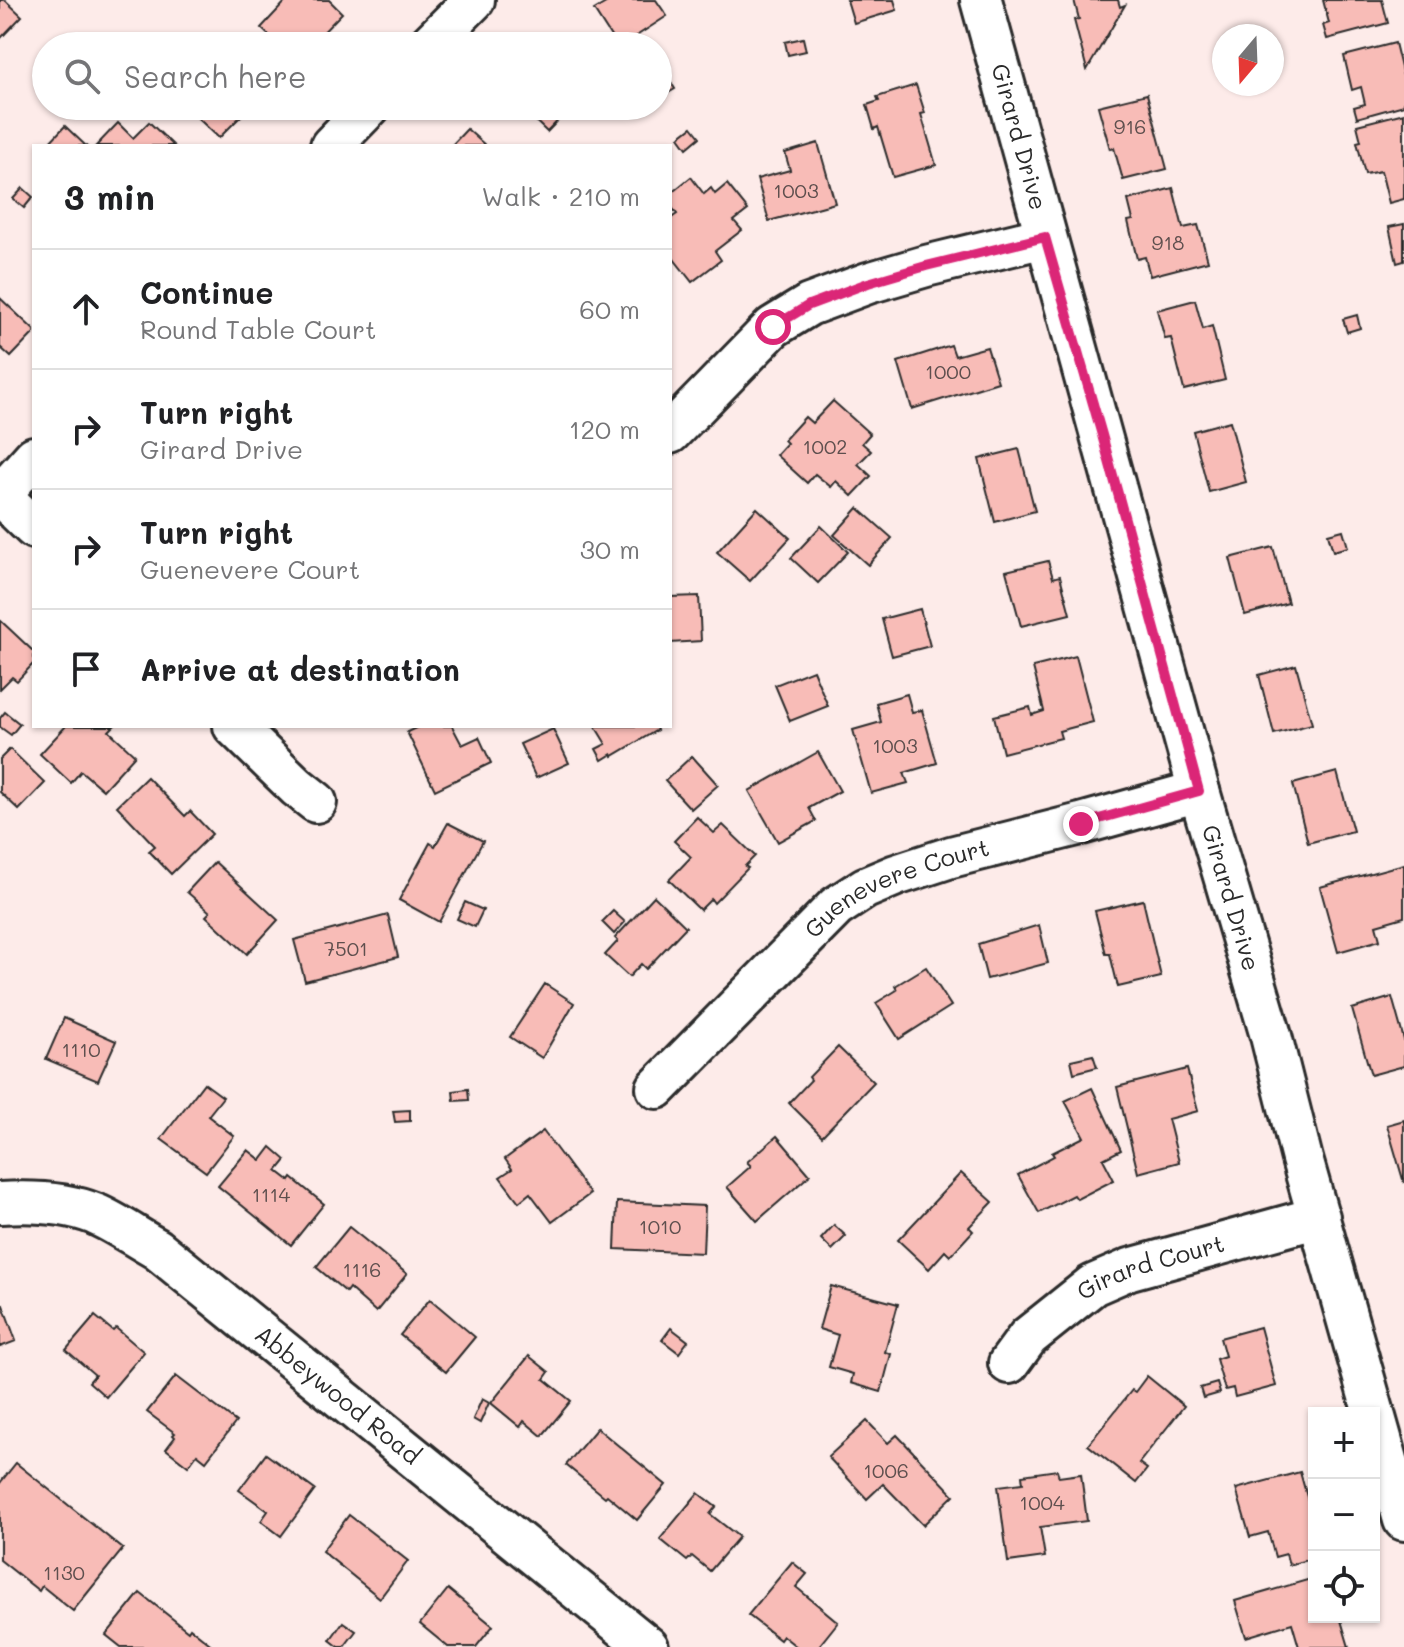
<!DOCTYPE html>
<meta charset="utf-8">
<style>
:root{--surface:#fff;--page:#f2f2f2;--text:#202124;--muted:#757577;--line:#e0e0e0}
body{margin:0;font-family:Mali,sans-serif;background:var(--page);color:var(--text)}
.controls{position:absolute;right:24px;bottom:24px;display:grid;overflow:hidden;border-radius:0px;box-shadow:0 2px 6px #0004}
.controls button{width:72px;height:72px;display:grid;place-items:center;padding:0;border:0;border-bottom:2px solid var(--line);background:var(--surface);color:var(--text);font:40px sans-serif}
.compass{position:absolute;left:1212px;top:24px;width:72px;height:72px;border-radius:50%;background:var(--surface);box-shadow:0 2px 6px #0004;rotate:199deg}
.stop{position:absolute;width:24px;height:24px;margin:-18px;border:6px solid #db2777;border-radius:50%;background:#fff}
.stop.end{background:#db2777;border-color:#fff;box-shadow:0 2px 8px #0008}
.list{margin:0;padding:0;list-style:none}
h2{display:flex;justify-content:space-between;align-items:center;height:104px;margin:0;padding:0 32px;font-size:34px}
h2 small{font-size:26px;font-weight:400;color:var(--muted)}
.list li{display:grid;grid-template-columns:52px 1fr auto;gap:24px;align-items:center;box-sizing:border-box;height:120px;padding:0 32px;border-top:2px solid var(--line)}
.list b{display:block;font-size:30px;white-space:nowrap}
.list p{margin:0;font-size:26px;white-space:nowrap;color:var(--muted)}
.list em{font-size:26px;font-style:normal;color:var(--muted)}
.icon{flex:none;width:44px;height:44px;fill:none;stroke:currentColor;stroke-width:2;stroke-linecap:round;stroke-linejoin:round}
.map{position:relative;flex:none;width:1404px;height:1647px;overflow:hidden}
.search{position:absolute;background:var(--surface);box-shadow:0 2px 6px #0004;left:32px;top:32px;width:640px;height:88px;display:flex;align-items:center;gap:20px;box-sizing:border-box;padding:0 28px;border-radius:44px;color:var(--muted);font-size:30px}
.panel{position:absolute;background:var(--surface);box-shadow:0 2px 6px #0004;left:32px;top:144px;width:640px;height:584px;border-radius:0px}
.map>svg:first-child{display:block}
</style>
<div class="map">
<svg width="1404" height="1647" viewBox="0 0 1404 1647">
<rect width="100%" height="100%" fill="#fdebe9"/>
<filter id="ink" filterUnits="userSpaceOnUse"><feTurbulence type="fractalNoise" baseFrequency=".0125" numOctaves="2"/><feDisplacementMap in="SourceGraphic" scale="16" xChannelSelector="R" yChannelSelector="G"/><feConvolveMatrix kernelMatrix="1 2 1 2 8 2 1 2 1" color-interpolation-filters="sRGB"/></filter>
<g filter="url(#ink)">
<!-- building -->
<g fill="#f8bcb7" stroke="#2b2b2b" stroke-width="2">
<path d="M0 0H5L22 16 0 39Z"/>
<path d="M287 0H329L342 13 310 46H280L261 28Z"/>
<path d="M611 0H656L667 16 621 46H617L594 10Z"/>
<path d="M847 0H894L897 10 854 23Z"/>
<path d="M1074 0H1118L1120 7 1125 5 1087 70 1074 20 1079 19Z"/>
<path d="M1323 0H1382L1388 23 1327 39 1323 25 1329 23Z"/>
<path d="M803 38 806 51 788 55 785 42Z"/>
<path d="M1395 43 1404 80V105L1357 118 1354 107 1365 104 1361 87 1352 90 1344 56Z"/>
<path d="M658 61 675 89 658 99Z"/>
<path d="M916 85 925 113 921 114 936 165 893 177 878 127 874 129 867 105 879 101 877 97Z"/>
<path d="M1147 94 1167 169 1123 180 1114 148 1110 149 1098 106Z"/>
<path d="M188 106H251L219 138 186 107Z"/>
<path d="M520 106H579L573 112 569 109 547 132Z"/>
<path d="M1404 113V199L1389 203 1381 171 1365 174 1357 142 1361 141 1357 125Z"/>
<path d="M149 122 174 146H96L118 123 133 138Z"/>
<path d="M65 126 86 146H46Z"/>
<path d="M692 127 700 137 687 148 679 137Z"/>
<path d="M467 129 486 146H451Z"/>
<path d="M818 143 835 203 769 221 757 179 790 170 785 153Z"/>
<path d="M691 177 704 194 711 188 715 194 727 184 748 210 734 221 742 230 715 251 721 260 692 282 670 254V219L677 214 670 205V194Z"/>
<path d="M23 188 33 197 24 208 13 199Z"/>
<path d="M1173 188 1183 228 1198 225 1208 261 1150 276 1145 257 1137 259 1128 221 1133 220 1128 200Z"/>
<path d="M1404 224V261L1397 263 1389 227Z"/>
<path d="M0 298 34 330V333L11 357 0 347Z"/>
<path d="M1195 300 1203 329 1212 326 1225 380 1184 390 1171 338 1165 339 1157 310Z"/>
<path d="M1357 315 1360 328 1347 332 1343 319Z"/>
<path d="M951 345 955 356 987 347 998 382 912 409 898 362Z"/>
<path d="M833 401 870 434 862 443 871 451 858 464 871 476 852 496 836 481 831 487 815 474 807 483 776 455 787 443 784 440 805 417 812 423Z"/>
<path d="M1230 421 1246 482 1209 492 1193 431Z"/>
<path d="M1019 449 1035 511 995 522 979 459Z"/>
<path d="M757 508 790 538 750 581 717 552Z"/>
<path d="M858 508 892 538 868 565 834 535Z"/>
<path d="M821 526 848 552 818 583 791 558Z"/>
<path d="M1343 530 1348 547 1333 551 1328 534Z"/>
<path d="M1273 547 1288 603 1245 615 1230 558Z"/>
<path d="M1048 561 1053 578 1060 576 1070 614 1021 626 1006 571Z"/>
<path d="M699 596 701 641 670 643V597Z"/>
<path d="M920 609 930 646 892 656 882 619Z"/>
<path d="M1 621 34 652V663L17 681 12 677 0 689V623Z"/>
<path d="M1076 656 1093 722 1059 731 1061 738 1003 753 994 716 1030 707 1032 715 1044 711 1033 667Z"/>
<path d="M1296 665 1312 724 1274 734 1259 675Z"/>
<path d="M813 670 828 706 790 721 775 685Z"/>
<path d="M907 694 912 712 922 710 937 763 904 773 908 783 871 793 853 730 881 722 876 703Z"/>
<path d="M5 712 20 724 11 735 0 727V718Z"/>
<path d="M66 726H114L109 731 135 755 103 790 81 771 71 783 40 754Z"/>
<path d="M420 726H452L462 745 479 737 491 763 435 790 407 732Z"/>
<path d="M595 726H655L657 730 613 756 612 754 602 760 596 749 606 744Z"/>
<path d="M553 729 569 763 536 778 520 744Z"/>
<path d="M10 749 45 783 19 810 0 792V759Z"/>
<path d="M818 752 840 791 809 808 816 821 778 842 749 791Z"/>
<path d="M692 756 718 785 691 809 665 781Z"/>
<path d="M1337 772 1353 831 1308 843 1293 784Z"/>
<path d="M147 777 185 816 190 811 212 834 171 874 149 851 155 846 117 806Z"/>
<path d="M697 817 714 833 723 825 755 856 745 866 748 868 714 903 711 899 700 910 669 880 691 857 674 841Z"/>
<path d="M448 823 483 841 439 922 399 900 430 843 435 846Z"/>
<path d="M215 862 278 920 247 954 206 916 210 912 187 892Z"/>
<path d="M1404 864V917L1376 925 1380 940 1338 952 1320 887Z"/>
<path d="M654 896 686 927 646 969 641 964 629 977 605 955 618 941 615 938Z"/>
<path d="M1143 900 1161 977 1118 987 1110 954H1106L1095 911Z"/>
<path d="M465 902 483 910 475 927 457 919Z"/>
<path d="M613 911 625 922 614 934 602 922Z"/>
<path d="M388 915 398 957 305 981 294 940Z"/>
<path d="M1039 925 1048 963 987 979 978 944Z"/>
<path d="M926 967 951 1006 899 1039 876 1003 897 990 895 986Z"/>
<path d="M545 984 574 1003 542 1058 510 1037Z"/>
<path d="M1392 997 1404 1040V1066L1371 1075 1352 1009Z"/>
<path d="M64 1018 116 1041 98 1081 46 1059Z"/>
<path d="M838 1047 874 1082 822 1136 789 1103 811 1080 809 1077Z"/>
<path d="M1093 1055 1097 1067 1074 1073 1071 1060Z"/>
<path d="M1187 1069 1198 1111 1168 1119 1179 1162 1138 1173 1117 1087Z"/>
<path d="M204 1083 223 1097 208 1116 234 1136 206 1172 161 1139Z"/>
<path d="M1092 1088 1121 1150 1103 1159 1114 1180 1077 1199 1074 1195 1039 1213 1018 1175 1054 1156 1052 1153 1084 1137 1065 1101Z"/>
<path d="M468 1089 469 1100 454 1101 453 1091Z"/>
<path d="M410 1110V1121L395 1122 393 1111Z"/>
<path d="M1404 1120V1183L1387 1125Z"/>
<path d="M543 1131 590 1194 552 1222 530 1193 519 1202 500 1177 512 1169 505 1159Z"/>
<path d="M777 1136 810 1175 757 1221 727 1187 751 1166 747 1162Z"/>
<path d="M271 1147 286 1160 277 1171 290 1181 292 1178 324 1204 291 1245 218 1186 248 1150 261 1160Z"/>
<path d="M961 1173 993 1202 969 1227 973 1231 950 1256 945 1251 929 1269 898 1240Z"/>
<path d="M617 1202 705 1206 703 1253 615 1249Z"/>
<path d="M834 1225 846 1236 832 1250 821 1239Z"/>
<path d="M349 1227 407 1274 376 1312 349 1288 346 1292 316 1267Z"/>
<path d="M831 1286 898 1304 885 1352 891 1354 881 1392 851 1383 853 1374 829 1367 838 1335 819 1329Z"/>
<path d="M430 1299 475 1337 446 1372 400 1335Z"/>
<path d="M3 1305 16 1341 0 1347V1306Z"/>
<path d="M95 1316 113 1331 116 1328 144 1352 106 1397 89 1382 95 1375 66 1350Z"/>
<path d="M1260 1327 1276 1386 1235 1397 1233 1388 1225 1390 1216 1359 1225 1356 1220 1338Z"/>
<path d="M671 1328 688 1341 679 1353 662 1340Z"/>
<path d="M529 1356 549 1372 544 1379 571 1401 542 1436 524 1421 520 1427 491 1403Z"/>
<path d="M176 1376 236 1422 206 1461 197 1454 188 1466 166 1449 175 1437 173 1435 175 1433 147 1412Z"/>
<path d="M1147 1376 1184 1406 1139 1463 1147 1469 1136 1483 1088 1445 1132 1390 1135 1392Z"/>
<path d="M1217 1383 1220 1393 1203 1398 1200 1388Z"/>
<path d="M482 1399 489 1403 480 1423 473 1419Z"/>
<path d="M867 1421 888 1443 897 1435 954 1495 923 1525 883 1484 867 1499 828 1457Z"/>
<path d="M597 1428 666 1485 637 1520 607 1495 605 1497 566 1465Z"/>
<path d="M266 1454 315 1490 281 1536 261 1521 268 1511 239 1490Z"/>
<path d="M16 1463 123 1549 73 1611 42 1586 39 1591 0 1560V1483Z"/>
<path d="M1057 1470 1059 1477 1081 1474 1087 1521 1040 1527 1045 1557 1008 1562 998 1486 1023 1483 1022 1475Z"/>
<path d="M1300 1472 1311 1511H1309L1314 1532V1558L1289 1565 1286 1554 1275 1557 1268 1532 1250 1537 1236 1489Z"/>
<path d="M698 1493 716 1507 710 1514 739 1537 710 1571 692 1556 687 1561 660 1539Z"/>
<path d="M349 1515 408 1561 380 1598 322 1551Z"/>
<path d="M792 1562 807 1574 796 1587 838 1622 818 1647H797L783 1636 780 1640 748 1615Z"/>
<path d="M1314 1578V1617H1340L1349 1647H1299L1292 1623 1246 1637 1235 1601Z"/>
<path d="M448 1589 493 1626 476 1647H448L420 1624Z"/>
<path d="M140 1593 188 1631 190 1628 214 1647H121L106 1635Z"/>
<path d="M343 1622 356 1631 344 1647H339L330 1640Z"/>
</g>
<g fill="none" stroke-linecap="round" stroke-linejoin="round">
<!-- minor casing -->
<g stroke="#2b2b2b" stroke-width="46">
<g id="minor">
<path id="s1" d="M981 0 1199 791 1271 1036 1302 1159 1404 1520"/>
<path d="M428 46 474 0"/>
<path d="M331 146 370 106"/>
<path d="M670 433 773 327 809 305 868 283 926 266 1045 237"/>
<path d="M0 495 34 457"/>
<path d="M0 495 34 528"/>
<path d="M234 726 297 787 316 802"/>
<path id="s2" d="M657 1088 836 907 865 888 896 875 951 857 1081 824 1199 791"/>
<path id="s3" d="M0 1203C32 1201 65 1202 95 1214 116 1223 137 1238 157 1249L648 1647"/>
<path id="s4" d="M1009 1363 1028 1337 1093 1285 1130 1269 1319 1217"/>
</g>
</g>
<!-- minor -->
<use href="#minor" stroke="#fff" stroke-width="40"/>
</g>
</g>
<g fill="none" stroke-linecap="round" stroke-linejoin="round" filter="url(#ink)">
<!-- route -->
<path stroke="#db2777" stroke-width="10" d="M773 327 809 305 868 283 926 266 1045 237 1102 435 1199 791 1081 824"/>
</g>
<g text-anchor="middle" stroke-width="6" stroke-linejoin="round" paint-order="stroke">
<!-- number labels -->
<g font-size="20" fill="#5e4f4e">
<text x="1130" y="134">916</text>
<text x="796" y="198">1003</text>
<text x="1168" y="250">918</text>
<text x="948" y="379">1000</text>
<text x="825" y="454">1002</text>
<text x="895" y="753">1003</text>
<text x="346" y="956">7501</text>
<text x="81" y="1057">1110</text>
<text x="271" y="1202">1114</text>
<text x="660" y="1234">1010</text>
<text x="362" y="1277">1116</text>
<text x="886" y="1478">1006</text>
<text x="1042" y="1510">1004</text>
<text x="64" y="1580">1130</text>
</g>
<!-- street labels -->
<g font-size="24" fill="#2b2b2b" stroke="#fff">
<text dy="8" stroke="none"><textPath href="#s1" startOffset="142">Girard Drive</textPath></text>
<text dy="8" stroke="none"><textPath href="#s2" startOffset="318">Guenevere Court</textPath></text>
<text dy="8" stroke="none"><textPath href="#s1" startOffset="932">Girard Drive</textPath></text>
<text dy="8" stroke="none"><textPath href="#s4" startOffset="176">Girard Court</textPath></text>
<text dy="8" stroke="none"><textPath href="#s3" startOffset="400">Abbeywood Road</textPath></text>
</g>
</g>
</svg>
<div class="controls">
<button>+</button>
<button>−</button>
<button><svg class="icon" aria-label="locate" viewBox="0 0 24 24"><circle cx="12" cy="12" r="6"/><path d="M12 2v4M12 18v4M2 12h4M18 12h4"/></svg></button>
</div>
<svg class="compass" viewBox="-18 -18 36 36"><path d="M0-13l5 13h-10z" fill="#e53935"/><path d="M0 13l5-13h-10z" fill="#757577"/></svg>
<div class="stop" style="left:773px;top:327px"></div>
<div class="stop end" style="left:1081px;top:824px"></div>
<div class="search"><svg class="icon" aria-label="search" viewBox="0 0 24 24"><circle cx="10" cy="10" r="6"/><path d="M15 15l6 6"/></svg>Search here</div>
<section class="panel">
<h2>3 min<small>Walk · 210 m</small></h2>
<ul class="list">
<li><svg class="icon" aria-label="ahead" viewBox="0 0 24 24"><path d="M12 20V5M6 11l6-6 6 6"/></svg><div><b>Continue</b><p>Round Table Court</p></div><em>60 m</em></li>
<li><svg class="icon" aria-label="right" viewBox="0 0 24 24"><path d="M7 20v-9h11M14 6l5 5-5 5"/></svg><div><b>Turn right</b><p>Girard Drive</p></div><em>120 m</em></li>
<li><svg class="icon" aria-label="right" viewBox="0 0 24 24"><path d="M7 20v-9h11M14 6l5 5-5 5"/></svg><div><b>Turn right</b><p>Guenevere Court</p></div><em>30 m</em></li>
<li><svg class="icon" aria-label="arrive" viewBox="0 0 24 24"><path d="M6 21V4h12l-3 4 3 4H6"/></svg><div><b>Arrive at destination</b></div></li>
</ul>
</section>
</div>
